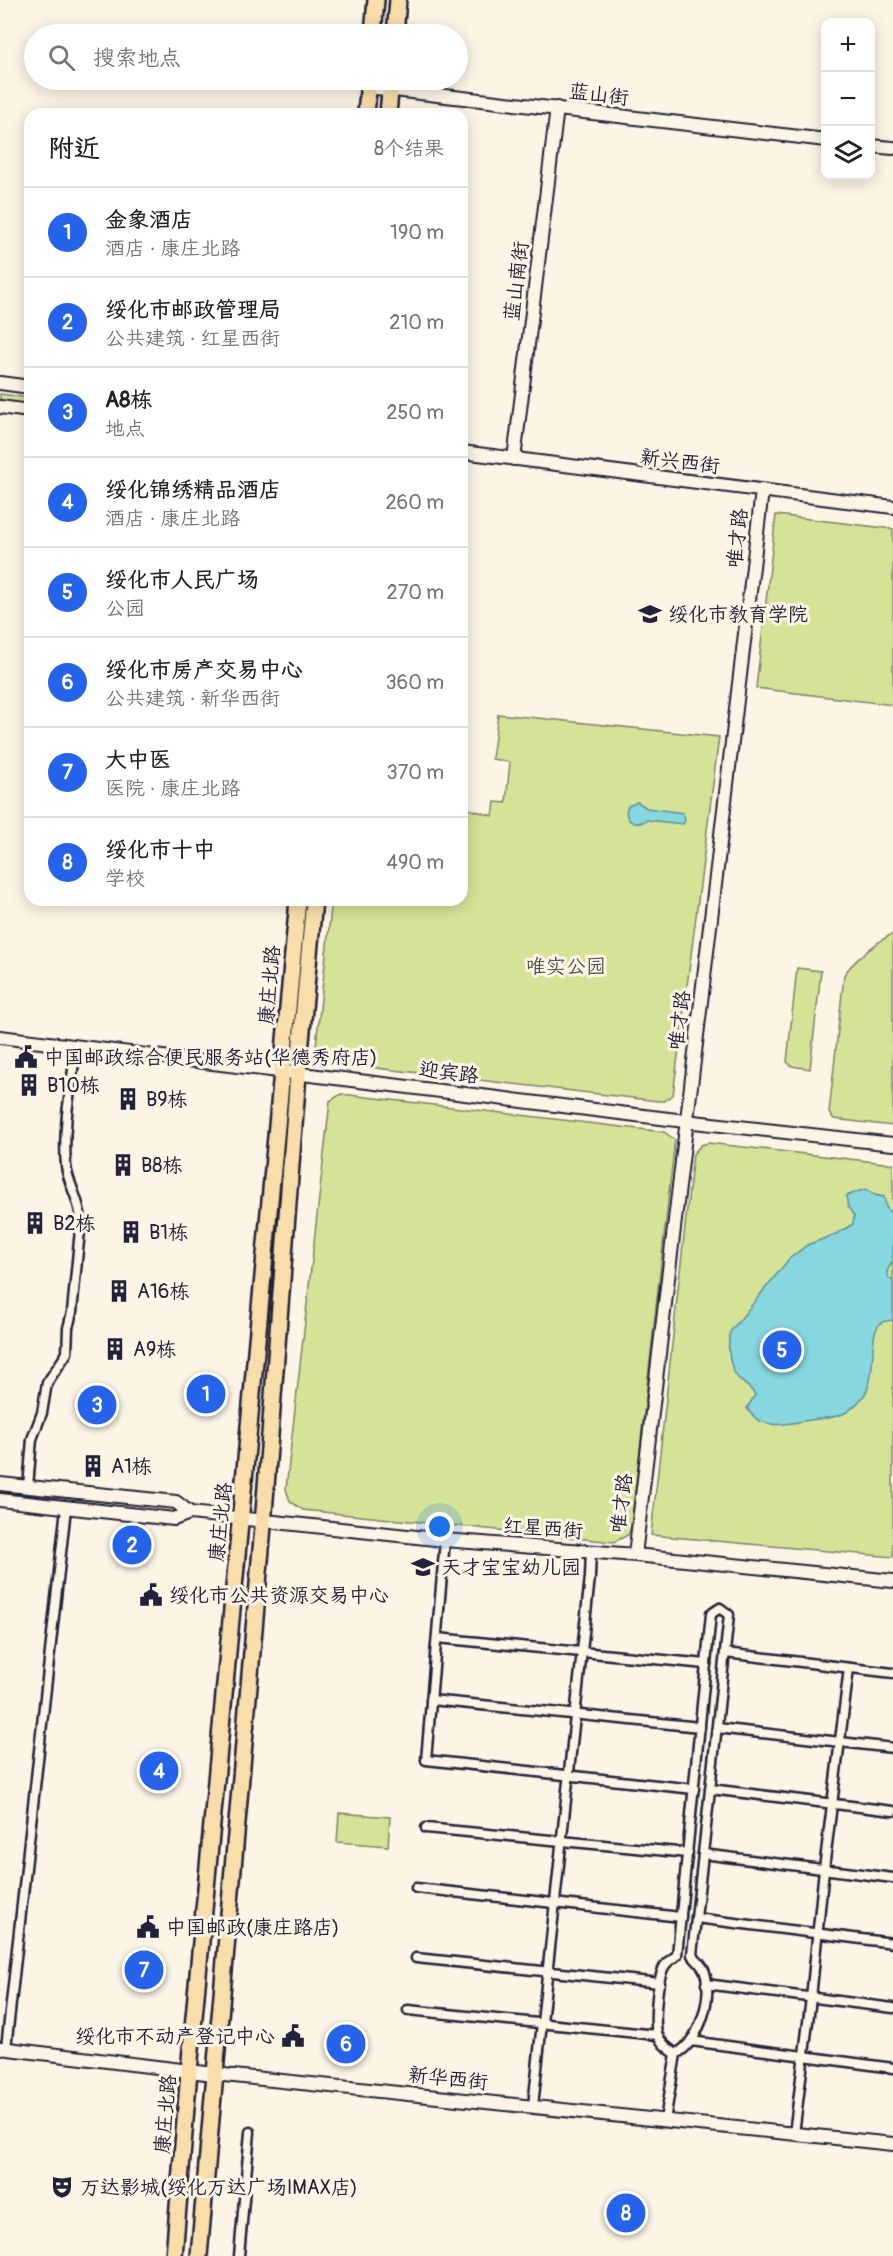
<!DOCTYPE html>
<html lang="zh">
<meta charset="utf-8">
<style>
:root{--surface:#fff;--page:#f2f2f2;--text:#222;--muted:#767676;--line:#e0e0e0;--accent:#2563eb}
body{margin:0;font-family:Pangolin,"LXGW WenKai TC",sans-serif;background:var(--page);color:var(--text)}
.controls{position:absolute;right:18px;top:18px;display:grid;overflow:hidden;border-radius:12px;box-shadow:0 3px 15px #0003}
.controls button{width:54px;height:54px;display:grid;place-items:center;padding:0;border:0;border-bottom:2px solid var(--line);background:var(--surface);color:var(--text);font:30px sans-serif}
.you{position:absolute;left:440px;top:1527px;width:21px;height:21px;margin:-15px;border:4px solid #fff;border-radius:50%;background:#1a73e8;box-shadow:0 0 0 9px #1a73e833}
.badge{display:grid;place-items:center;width:39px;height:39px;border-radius:50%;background:var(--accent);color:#fff;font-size:20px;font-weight:700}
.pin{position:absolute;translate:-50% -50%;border:3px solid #fff;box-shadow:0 2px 6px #0006}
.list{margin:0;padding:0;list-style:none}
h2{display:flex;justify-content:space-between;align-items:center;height:78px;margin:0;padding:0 24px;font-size:26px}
h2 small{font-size:20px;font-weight:400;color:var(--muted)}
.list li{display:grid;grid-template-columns:39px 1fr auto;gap:18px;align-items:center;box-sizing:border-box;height:90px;padding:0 24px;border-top:2px solid var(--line)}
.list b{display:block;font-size:22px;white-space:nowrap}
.list p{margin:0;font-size:20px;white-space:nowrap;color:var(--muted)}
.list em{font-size:20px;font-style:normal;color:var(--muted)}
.icon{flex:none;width:33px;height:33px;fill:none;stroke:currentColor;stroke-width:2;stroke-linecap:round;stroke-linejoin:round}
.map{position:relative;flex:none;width:893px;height:2256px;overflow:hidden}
.search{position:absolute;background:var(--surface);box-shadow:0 3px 15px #0003;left:24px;top:24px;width:444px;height:66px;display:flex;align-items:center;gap:15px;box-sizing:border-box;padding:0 21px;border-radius:33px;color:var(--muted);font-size:22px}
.panel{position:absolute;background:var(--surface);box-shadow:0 3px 15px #0003;left:24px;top:108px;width:444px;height:798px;border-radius:18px}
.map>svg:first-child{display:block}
</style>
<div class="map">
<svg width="893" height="2256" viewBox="0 0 893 2256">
<rect width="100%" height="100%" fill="#fcf5e5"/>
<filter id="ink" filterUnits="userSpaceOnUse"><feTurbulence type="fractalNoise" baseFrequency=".0167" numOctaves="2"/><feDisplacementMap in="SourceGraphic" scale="12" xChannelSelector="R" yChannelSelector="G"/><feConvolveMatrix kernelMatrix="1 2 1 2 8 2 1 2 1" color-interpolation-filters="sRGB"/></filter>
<g filter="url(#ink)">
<!-- green -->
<g fill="#d5e396" stroke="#7c8268" stroke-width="1.5">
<path d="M0 394 30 398V404L0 401Z"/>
<path d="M776 515 893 529V705L756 688Z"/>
<path d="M498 714 719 737 673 1095 664 1101H658L325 1062 318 1059 315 1054 332 900H462V807L493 816 495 802 506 803 510 762 492 759Z"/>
<path d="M893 934V1126L834 1119 829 1113 844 975C851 963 880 939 893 934Z"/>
<path d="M797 968 821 971 810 1069 792 1066 787 1062Z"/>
<path d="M341 1094 664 1132 675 1140 631 1528 628 1535 614 1542 303 1510 290 1501 286 1489 330 1101Z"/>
<path d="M708 1143 893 1164V1557L651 1535 693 1154 701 1145Z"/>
<path d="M339 1813 390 1817 388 1846 337 1842Z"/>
</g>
<!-- water -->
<g fill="#86d7de" stroke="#5e8f9d" stroke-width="1.5">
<path d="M637 802 647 808 683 813 685 820 683 824 646 820C639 824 634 825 628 819L626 812 628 806Z"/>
<path d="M865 1189 875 1195 884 1197 886 1207 893 1216V1261L887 1271 889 1278 893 1281V1320C889 1321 884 1320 880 1324 867 1335 879 1379 862 1398 842 1422 830 1416 804 1421 784 1425 759 1430 747 1408L755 1395C751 1387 744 1385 738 1378 729 1368 727 1345 730 1332L789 1259 807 1245 836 1234 853 1224 854 1216 848 1207 846 1196Z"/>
</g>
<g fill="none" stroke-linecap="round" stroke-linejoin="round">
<!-- street casing -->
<g stroke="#22223b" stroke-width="13">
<g id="street">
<path d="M28 1487 32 1439 42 1413 47 1383 67 1353 68 1328 72 1312 81 1220C80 1200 68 1184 66 1166 63 1132 69 1097 74 1063"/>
<path d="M445 1540 426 1760 694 1789"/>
<path d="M437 1638 706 1664"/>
<path d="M725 1653 893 1673"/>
<path d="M431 1700 700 1727"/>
<path d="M717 1728 893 1748"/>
<path d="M710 1789 893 1811"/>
<path d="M426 1828 688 1853"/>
<path d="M703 1854 893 1878"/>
<path d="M416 1888 681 1917"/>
<path d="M696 1918 893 1943"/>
<path d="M416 1958 660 1983"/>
<path d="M706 1984 893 2008"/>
<path d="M408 2010 657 2035"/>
<path d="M691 2041 893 2068"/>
<path d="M6 2048 66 1508"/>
<path d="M533 2106 590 1577 591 1551"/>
<path d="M665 2120 676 2054C700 2041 714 1996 704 1970 702 1965 696 1960 692 1955L729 1615 720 1608 711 1614 677 1955C674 1958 669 1960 666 1964 657 1975 654 2019 657 2033 660 2043 669 2049 676 2054"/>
<path d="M794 2134 811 1998 824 1869 849 1668"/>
<path d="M239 2256 250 2132"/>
</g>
</g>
<!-- secondary casing -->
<g stroke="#22223b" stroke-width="16">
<g id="secondary">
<path d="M368 87 826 140"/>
<path d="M870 146 893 148"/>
<path d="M0 383 30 387"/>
<path d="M0 407 30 411"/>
<path d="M462 452 893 507"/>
<path d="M514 459 557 108"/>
<path d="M0 1037 685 1121 893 1144"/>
<path d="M0 1484 176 1502 190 1513 174 1519 0 1500"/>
<path d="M190 1513 445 1540 635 1555 893 1581"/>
<path d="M635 1555 762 491"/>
<path d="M0 2048 214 2074 893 2144"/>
</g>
</g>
<!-- highway casing -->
<g stroke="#22223b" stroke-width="20">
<g id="highway">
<path d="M373 34 376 0"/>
<path d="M395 34 398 0"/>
<path d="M366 114 369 80"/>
<path d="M388 114 391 80"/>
<path d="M174 2256 189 2071 298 900"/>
<path d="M199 2256 262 1538 298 1074 314 900"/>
</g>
</g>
<!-- street -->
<use href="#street" stroke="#fcf5e5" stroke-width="8"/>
<!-- secondary -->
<use href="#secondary" stroke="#fcf5e5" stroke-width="12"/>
<!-- highway -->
<use href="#highway" stroke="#f9deab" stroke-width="15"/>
</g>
</g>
<!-- icons -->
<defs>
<g id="school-bare" transform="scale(1.8)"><path d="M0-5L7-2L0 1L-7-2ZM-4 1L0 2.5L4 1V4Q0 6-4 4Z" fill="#22223b" stroke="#fcf5e5" stroke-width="2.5" paint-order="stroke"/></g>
<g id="civic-bare" transform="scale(1.8)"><path d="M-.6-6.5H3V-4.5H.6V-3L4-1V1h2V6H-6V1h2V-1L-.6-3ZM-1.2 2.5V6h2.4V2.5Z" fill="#22223b" stroke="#fcf5e5" stroke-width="2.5" paint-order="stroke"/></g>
<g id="building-bare" transform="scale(1.8)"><path d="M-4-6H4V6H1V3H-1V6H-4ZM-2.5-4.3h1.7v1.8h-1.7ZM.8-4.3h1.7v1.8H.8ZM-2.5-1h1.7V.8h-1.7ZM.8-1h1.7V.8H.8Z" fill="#22223b" stroke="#fcf5e5" stroke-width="2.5" paint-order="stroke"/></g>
<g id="theatre-bare" transform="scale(1.8)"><path d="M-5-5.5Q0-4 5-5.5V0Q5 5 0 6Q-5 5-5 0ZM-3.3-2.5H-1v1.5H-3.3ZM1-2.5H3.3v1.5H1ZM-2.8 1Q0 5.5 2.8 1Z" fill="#22223b" stroke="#fcf5e5" stroke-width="2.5" paint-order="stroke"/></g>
</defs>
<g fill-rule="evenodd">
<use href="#school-bare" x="650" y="614"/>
<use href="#civic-bare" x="26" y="1057"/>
<use href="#building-bare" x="29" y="1085"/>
<use href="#building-bare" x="128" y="1099"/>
<use href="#building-bare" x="123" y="1165"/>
<use href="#building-bare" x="35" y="1223"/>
<use href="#building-bare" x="131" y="1232"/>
<use href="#building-bare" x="119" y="1291"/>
<use href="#building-bare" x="115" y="1349"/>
<use href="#building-bare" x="93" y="1466"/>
<use href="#school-bare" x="423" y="1567"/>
<use href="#civic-bare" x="151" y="1595"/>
<use href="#civic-bare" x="148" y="1927"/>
<use href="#civic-bare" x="293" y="2036"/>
<use href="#theatre-bare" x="62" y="2187"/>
</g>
<g text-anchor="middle" stroke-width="6" stroke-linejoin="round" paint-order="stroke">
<!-- street labels -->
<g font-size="20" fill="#22223b" stroke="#fcf5e5">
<text transform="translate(599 94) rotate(7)" y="7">蓝山街</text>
<text transform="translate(516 281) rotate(-83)" y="7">蓝山南街</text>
<text transform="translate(680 461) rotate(7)" y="7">新兴西街</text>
<text transform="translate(737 538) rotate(-84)" y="7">唯才路</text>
<text transform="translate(269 985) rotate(-85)" y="7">康庄北路</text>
<text transform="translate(679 1020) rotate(-83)" y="7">唯才路</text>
<text transform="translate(449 1072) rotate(7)" y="7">迎宾路</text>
<text transform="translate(621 1503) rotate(-83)" y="7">唯才路</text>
<text transform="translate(220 1522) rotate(-84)" y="7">康庄北路</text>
<text transform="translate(543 1528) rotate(4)" y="7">红星西街</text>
<text transform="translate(448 2078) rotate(6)" y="7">新华西街</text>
<text transform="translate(165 2114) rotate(-85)" y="7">康庄北路</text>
</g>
<!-- poi labels -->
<g font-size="20" fill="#22223b" stroke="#fcf5e5" text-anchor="start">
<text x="668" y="621">绥化市教育学院</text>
<text x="44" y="1064">中国邮政综合便民服务站(华德秀府店)</text>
<text x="47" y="1092">B10栋</text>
<text x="146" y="1106">B9栋</text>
<text x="141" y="1172">B8栋</text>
<text x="53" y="1230">B2栋</text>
<text x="149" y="1239">B1栋</text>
<text x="137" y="1298">A16栋</text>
<text x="133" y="1356">A9栋</text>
<text x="111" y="1473">A1栋</text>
<text x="441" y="1574">天才宝宝幼儿园</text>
<text x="169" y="1602">绥化市公共资源交易中心</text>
<text x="166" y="1934">中国邮政(康庄路店)</text>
<text x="275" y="2043" text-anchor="end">绥化市不动产登记中心</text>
<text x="80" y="2194">万达影城(绥化万达广场IMAX店)</text>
</g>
<!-- park labels -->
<g font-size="20" fill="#4f5252" stroke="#fcf5e5">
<text x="566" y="973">唯实公园</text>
</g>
</g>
</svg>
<div class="controls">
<button>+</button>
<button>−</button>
<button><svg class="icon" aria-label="layers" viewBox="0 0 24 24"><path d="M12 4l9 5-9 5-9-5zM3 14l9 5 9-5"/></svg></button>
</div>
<div class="you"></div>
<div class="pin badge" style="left:206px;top:1394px">1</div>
<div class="pin badge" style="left:132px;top:1545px">2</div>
<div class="pin badge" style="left:97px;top:1405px">3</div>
<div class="pin badge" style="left:159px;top:1771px">4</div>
<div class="pin badge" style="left:782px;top:1350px">5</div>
<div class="pin badge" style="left:346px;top:2044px">6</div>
<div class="pin badge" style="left:144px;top:1970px">7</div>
<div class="pin badge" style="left:626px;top:2213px">8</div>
<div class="search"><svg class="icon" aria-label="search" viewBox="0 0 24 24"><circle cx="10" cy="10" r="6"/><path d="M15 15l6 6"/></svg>搜索地点</div>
<section class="panel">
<h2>附近<small>8个结果</small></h2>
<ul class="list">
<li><span class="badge">1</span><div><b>金象酒店</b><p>酒店 · 康庄北路</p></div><em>190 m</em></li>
<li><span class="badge">2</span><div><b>绥化市邮政管理局</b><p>公共建筑 · 红星西街</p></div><em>210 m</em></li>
<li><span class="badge">3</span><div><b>A8栋</b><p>地点</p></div><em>250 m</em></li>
<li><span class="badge">4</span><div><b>绥化锦绣精品酒店</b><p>酒店 · 康庄北路</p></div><em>260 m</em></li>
<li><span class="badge">5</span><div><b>绥化市人民广场</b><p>公园</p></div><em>270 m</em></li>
<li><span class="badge">6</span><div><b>绥化市房产交易中心</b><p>公共建筑 · 新华西街</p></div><em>360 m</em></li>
<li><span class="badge">7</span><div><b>大中医</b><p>医院 · 康庄北路</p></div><em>370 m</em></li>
<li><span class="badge">8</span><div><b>绥化市十中</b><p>学校</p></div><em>490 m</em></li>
</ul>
</section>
</div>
